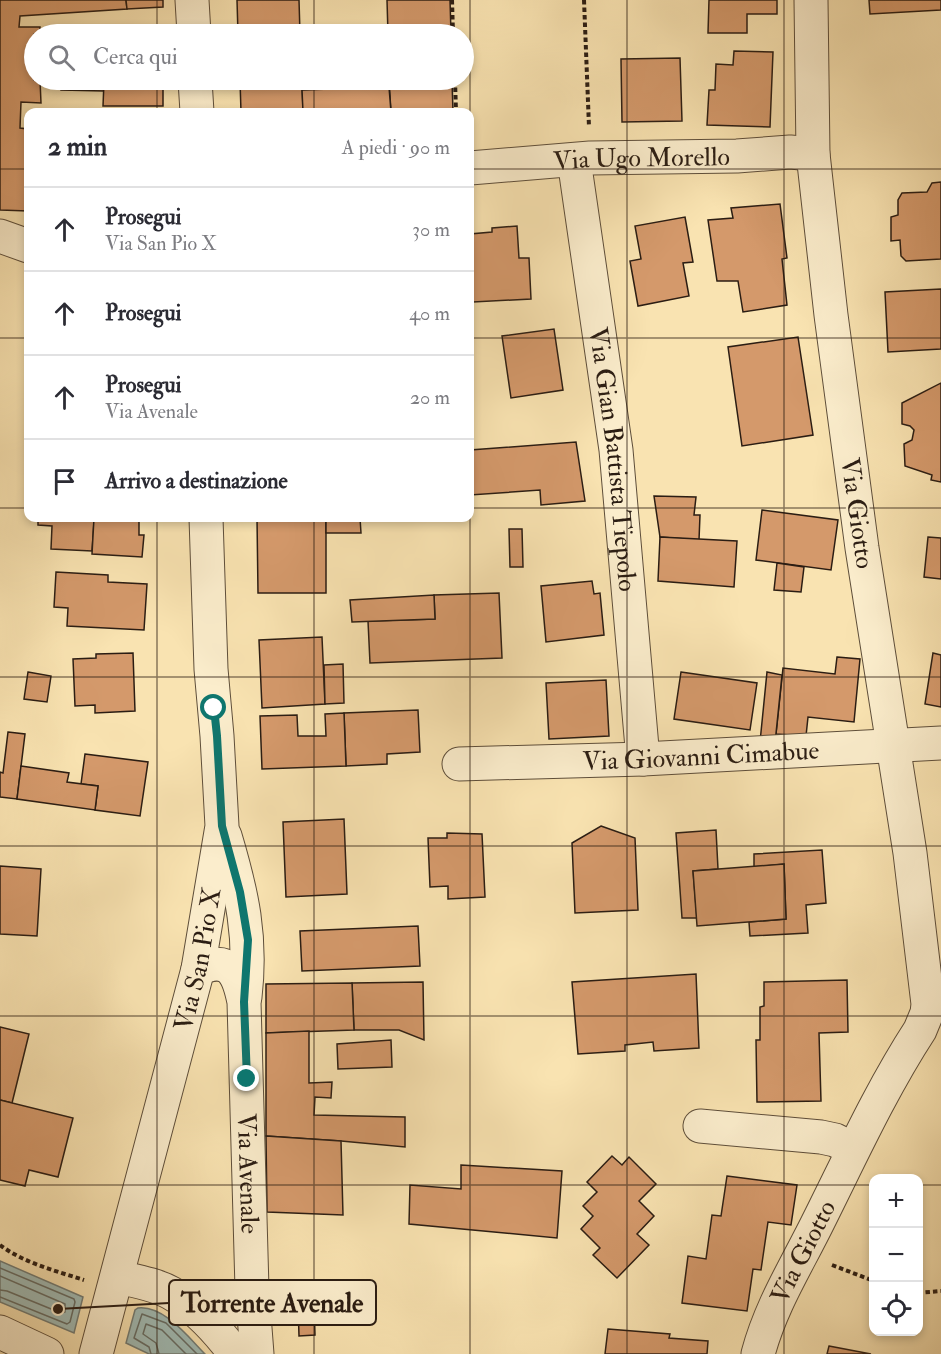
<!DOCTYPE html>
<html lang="it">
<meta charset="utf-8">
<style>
:root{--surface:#fff;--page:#f7f7f7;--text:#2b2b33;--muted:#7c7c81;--line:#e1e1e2}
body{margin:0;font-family:"IM FELL Double Pica",serif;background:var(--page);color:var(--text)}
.controls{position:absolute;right:18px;bottom:18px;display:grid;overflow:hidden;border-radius:12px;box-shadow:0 3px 9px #0003}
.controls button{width:54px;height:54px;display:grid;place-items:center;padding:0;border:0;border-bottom:2px solid var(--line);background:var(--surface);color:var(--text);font:30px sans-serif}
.stop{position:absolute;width:18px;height:18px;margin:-14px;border:4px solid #0f766e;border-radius:50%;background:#fff}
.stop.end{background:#0f766e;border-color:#fff;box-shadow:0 2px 6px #0008}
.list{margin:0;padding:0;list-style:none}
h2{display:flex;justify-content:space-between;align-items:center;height:78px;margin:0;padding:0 24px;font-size:26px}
h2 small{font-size:20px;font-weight:400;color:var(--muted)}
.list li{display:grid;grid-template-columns:39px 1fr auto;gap:18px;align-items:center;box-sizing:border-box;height:84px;padding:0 24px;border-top:2px solid var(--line)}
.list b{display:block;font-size:22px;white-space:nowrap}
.list p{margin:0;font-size:20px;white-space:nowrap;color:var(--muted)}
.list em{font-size:20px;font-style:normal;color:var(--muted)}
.icon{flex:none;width:33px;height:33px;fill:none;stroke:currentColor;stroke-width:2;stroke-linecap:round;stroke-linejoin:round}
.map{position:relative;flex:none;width:941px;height:1354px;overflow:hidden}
.search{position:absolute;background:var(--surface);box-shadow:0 3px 9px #0003;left:24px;top:24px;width:450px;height:66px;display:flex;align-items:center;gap:15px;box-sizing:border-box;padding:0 21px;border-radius:33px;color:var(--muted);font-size:22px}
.panel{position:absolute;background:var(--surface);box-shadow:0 3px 9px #0003;left:24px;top:108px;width:450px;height:414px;border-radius:12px}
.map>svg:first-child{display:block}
</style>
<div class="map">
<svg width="941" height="1354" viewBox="0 0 941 1354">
<rect width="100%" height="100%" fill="#f9e3b1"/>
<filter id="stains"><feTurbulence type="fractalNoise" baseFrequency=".00333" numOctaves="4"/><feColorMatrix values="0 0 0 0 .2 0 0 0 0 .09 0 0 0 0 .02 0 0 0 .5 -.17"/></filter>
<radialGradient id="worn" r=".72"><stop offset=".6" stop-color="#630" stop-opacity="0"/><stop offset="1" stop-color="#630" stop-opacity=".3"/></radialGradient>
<!-- water -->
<g fill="#a1bcb6" stroke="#727c75" stroke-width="1.5">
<path d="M0 1261 83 1297 74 1333 0 1302Z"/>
<path d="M138 1308C164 1305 189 1338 205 1354H149L126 1343 135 1310Z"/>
</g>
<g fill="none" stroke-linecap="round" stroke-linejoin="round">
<!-- shore -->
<g stroke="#666c64" stroke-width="1.5">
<path d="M0 1268 74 1299 75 1302 70 1322 67 1324 0 1297"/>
<path d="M0 1276 65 1304V1312L61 1313 7 1291 0 1290"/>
<path d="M151 1354 149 1347 134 1338 142 1314 166 1323 197 1354"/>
<path d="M159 1354 156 1343 143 1334 146 1324 162 1330 186 1354"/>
</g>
</g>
<!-- building -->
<g fill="#d4996b" stroke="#2b1d13" stroke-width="1.5">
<path d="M0 0H126L127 9 20 16 19 27H40V34H34V80H40L41 103 21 102 20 128 28 129V211L0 210Z"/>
<path d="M126 0H163V7L127 9Z"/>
<path d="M237 0H299L300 34H238Z"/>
<path d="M387 0H450L451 34H388Z"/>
<path d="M709 0H777V14H747V33H708Z"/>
<path d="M869 0H941V10L870 14Z"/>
<path d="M734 51 773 52 770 127 707 125 709 90H715L716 64 733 65Z"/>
<path d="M680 58 682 121 622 122 621 59Z"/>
<path d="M61 80H124V82H104V91L61 90Z"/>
<path d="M124 80H163V106H103L104 82H124Z"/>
<path d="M240 80H302L303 112H241Z"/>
<path d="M389 80H452L453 112H391Z"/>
<path d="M389 87 391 112H303L302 90Z"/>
<path d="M941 182V259L906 261 901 256 900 240 891 241V217L898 215V200L902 193 927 192 932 183Z"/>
<path d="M780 204 787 258 782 259 787 305 743 312 738 281H717L708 220 733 218 731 208Z"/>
<path d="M685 217 693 262 683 263 689 296 638 306 630 261 641 259 635 226Z"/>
<path d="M517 226 519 258H529L531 299 473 302 470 234 492 232V228Z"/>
<path d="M941 289V349L888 352 885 292Z"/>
<path d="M554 329 563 390 511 398 502 336Z"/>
<path d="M798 337 813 435 742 446 728 347Z"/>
<path d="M941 383V482L931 480 932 475 905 466 904 444 912 440 914 430 910 426 902 424V403Z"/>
<path d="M576 442 585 501 541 505 540 490 470 495V450Z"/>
<path d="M654 496 696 497 694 515H700L699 540 660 537Z"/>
<path d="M762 510 838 520 831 570 756 560Z"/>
<path d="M38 518H71V519L94 521 92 551 51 549 52 526 38 525Z"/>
<path d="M94 518H139V535H144L142 557 92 554Z"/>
<path d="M257 518H326V593H258Z"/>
<path d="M326 518H360L361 533H326Z"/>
<path d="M509 529H522L523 567H510Z"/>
<path d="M660 537 737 541 734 587 658 581Z"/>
<path d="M928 537 941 538V579L924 577Z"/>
<path d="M777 563 804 567 801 592 774 590Z"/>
<path d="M56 572 108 575V582L147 584 144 630 67 626 68 608 54 607Z"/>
<path d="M592 581 594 594 600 593 604 635 546 642 541 586Z"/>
<path d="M499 593 502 658 370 663 368 621 435 619 434 595Z"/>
<path d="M434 595 435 619 352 622 350 600Z"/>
<path d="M322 637 325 704 262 708 259 640Z"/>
<path d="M133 653 135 711 95 713V705L75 706 73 659 96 658V654Z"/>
<path d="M933 653 941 655V707L925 704Z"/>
<path d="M837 657 860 659 854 722 808 717 806 736 776 734 783 668 835 674Z"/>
<path d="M343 664 344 703 325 704 324 665Z"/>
<path d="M28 672 51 676 47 702 24 699Z"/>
<path d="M681 672 757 683 750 730 674 719Z"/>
<path d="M767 672 782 675 775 743 760 742Z"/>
<path d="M606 680 609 736 549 739 546 683Z"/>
<path d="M418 710 420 752 387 754V764L346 766 344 713Z"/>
<path d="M344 713 346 766 262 769 260 716 297 715 298 736H326L325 714Z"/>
<path d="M8 732 25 734 17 799 0 797V772L3 773Z"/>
<path d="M85 754 148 762 140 816 95 810 98 786 81 784Z"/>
<path d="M21 766 69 773 67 782 98 786 95 810 17 799Z"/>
<path d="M344 819 347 894 286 897 283 822Z"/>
<path d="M601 826 635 838 638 910 575 913 572 843Z"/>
<path d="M716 830 718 869 693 871 697 918H682L676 833Z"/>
<path d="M447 833 482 834 485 897 448 899V886L430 887 428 838H447Z"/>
<path d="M822 850 826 903 806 905 808 933 750 936 749 922 786 919 784 864 754 867V854Z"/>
<path d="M784 864 786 919 697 926 693 871Z"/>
<path d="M0 866 41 869 37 936 0 934Z"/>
<path d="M418 926 420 966 302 971 300 931Z"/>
<path d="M696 974 699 1048 654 1051 653 1042 625 1045V1051L578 1054 572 982Z"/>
<path d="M847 980 848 1032 819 1033 821 1101 757 1102 756 1040H760V1007L764 1006V982Z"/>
<path d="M423 982 424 1040 399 1030H354L352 983Z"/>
<path d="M352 983 354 1030 266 1033V984Z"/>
<path d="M0 1027 29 1034 12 1103 0 1100Z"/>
<path d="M309 1031V1083L332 1082 331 1098 315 1097 314 1115 405 1117V1147L341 1141 266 1136V1033Z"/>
<path d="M391 1040 392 1067 338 1069 337 1044Z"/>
<path d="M0 1100 73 1118 58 1177 29 1170 25 1186 0 1180Z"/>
<path d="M266 1136 341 1141 343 1215 267 1212Z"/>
<path d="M612 1156 622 1165 629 1157 656 1184 639 1201 654 1216 637 1234 649 1245 617 1278 593 1255 600 1248 581 1229 593 1216 583 1206 597 1192 587 1182Z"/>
<path d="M461 1165 562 1171 557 1238 409 1224 410 1185 461 1189Z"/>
<path d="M727 1176 797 1185 791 1225 768 1222 761 1270 753 1269 747 1311 682 1303 688 1256 706 1259 712 1215 721 1216Z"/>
<path d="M298 1303H314L315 1335 299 1336Z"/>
<path d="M608 1329 670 1334 669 1338 708 1341 707 1354H605Z"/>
<path d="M829 1346 871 1354H827Z"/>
</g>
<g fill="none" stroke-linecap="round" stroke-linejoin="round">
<!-- minor casing -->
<g stroke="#5e4e3a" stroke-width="35">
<g id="minor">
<path d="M192 0 194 34"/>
<path d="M195 80 197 112"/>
<path id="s1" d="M574 160 616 450 643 759"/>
<path id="s2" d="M470 168 590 158 737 156 790 152 813 154"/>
<path d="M0 236 28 246"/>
<path id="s3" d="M459 764 643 759 941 743"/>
<path d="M225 836C242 893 252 937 245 997"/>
<path id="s4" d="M198 969C230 955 238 973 244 1002L252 1289 257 1354"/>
<path d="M700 1126 821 1137 835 1140 853 1149"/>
<path d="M118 1277C135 1281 155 1284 171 1293 196 1307 218 1331 235 1354"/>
<path d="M0 1332 47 1354"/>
<path id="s5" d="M96 1354 198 969 222 826 217 736 211 669 206 518"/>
<path id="s6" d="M758 1354C771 1305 797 1265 819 1220 851 1156 881 1090 920 1030L927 1013 928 1004 910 853 862 548 831 315 813 154 811 0"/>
</g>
</g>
<!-- path -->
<g stroke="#2b1d13" stroke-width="4" stroke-dasharray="4.5 3" stroke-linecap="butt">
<path d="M452 0 453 34"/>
<path d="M584 0 589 127"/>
<path d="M455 80 456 112"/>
<path d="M0 1245C24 1263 56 1271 84 1280"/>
<path d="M832 1265 874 1281"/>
<path d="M918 1293 941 1291"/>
</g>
<!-- minor -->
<use href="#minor" stroke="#fbedcc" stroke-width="33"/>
</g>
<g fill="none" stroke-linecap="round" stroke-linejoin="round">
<!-- route -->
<path stroke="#0f766e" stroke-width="8" d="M214 708 217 736 222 826 240 892 248 940 244 1002 247 1079"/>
</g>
<!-- grid -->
<path fill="none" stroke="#2b1d13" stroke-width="1.5" stroke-opacity="0.55" d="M157 0V34M314 0V34M470 0V1354M627 0V1354M784 0V1354M157 80V112M314 80V112M0 169H28M470 169H941M0 338H28M470 338H941M0 508H28M470 508H941M157 518V1354M314 518V1354M0 677H941M0 846H941M0 1016H941M0 1185H874M918 1185H941"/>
<g text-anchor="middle" stroke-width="4.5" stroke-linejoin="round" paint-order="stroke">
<!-- street labels -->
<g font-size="26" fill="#2b1d13" stroke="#fbedcc">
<text dy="9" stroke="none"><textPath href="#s2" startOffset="172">Via Ugo Morello</textPath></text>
<text dy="9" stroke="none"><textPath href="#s1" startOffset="302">Via Gian Battista Tiepolo</textPath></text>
<text transform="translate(858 513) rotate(82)" y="9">Via Giotto</text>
<text dy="9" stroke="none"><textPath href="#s3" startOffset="242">Via Giovanni Cimabue</textPath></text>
<text dy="9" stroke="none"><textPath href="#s5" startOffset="408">Via San Pio X</textPath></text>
<text dy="9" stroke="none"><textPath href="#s4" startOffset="242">Via Avenale</textPath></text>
<text dy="9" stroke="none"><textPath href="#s6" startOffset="112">Via Giotto</textPath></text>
</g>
</g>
<!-- callouts -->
<path fill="none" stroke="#2b1d13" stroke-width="2" d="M58 1309L169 1303"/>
<circle fill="#2b1d13" stroke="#fbedcc" stroke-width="2" cx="58" cy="1309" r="6"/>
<rect fill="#fbedcc" stroke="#2b1d13" stroke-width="2" x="169" y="1280" width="207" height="45" rx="6"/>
<g font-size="27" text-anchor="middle" font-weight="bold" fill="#2b1d13">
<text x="272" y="1312">Torrente Avenale</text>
</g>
<rect width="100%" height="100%" filter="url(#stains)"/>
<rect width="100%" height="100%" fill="url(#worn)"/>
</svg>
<div class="controls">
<button>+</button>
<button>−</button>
<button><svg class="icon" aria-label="locate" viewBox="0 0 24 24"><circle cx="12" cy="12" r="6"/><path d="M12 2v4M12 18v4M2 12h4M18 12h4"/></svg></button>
</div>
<div class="stop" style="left:214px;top:708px"></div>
<div class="stop end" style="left:247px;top:1079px"></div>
<div class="search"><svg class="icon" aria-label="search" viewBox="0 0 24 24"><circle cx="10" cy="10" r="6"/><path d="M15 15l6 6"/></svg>Cerca qui</div>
<section class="panel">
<h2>2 min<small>A piedi · 90 m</small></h2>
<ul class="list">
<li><svg class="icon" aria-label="ahead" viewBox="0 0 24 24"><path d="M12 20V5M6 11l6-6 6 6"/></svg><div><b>Prosegui</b><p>Via San Pio X</p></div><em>30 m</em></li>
<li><svg class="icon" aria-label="ahead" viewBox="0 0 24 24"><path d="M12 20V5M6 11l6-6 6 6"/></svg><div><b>Prosegui</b></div><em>40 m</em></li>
<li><svg class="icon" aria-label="ahead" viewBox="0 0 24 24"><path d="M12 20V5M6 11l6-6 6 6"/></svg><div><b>Prosegui</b><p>Via Avenale</p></div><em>20 m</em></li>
<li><svg class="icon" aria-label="arrive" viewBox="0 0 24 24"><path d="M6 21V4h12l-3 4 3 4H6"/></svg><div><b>Arrivo a destinazione</b></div></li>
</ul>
</section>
</div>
